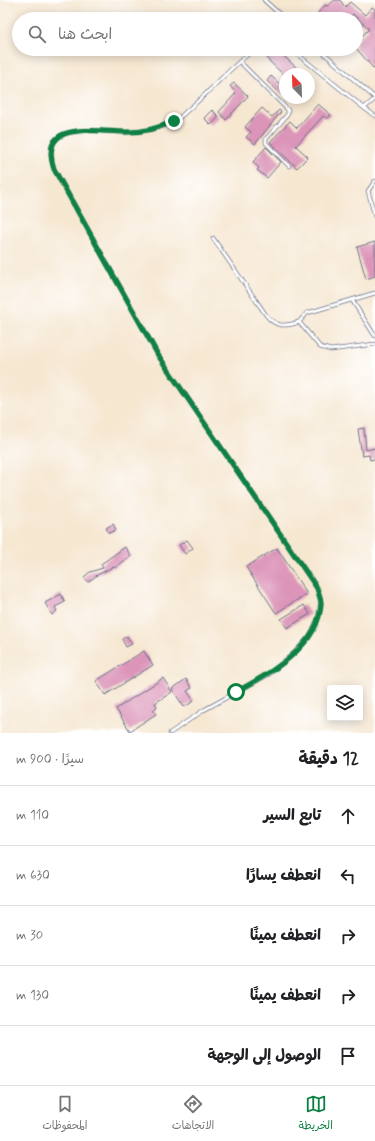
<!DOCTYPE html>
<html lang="ar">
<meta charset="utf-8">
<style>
:root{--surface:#fff;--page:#f2f2f2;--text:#202124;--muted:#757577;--line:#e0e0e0;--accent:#0b8043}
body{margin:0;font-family:Mynerve,"Playpen Sans Arabic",sans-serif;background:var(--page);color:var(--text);direction:rtl}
.controls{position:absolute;right:12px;bottom:12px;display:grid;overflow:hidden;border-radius:4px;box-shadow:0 2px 10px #0003}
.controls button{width:36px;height:36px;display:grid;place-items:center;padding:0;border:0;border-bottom:1px solid var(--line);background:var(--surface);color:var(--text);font:20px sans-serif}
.compass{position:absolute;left:279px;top:68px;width:36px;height:36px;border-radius:50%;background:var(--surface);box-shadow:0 2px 10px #0003;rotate:337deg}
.stop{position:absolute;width:12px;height:12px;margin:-9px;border:3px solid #0b8043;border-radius:50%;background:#fff}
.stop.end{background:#0b8043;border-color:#fff;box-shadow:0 1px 4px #0008}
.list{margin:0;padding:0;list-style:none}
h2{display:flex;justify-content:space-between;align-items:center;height:52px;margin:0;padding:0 16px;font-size:17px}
h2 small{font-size:13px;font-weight:400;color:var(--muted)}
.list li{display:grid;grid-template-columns:26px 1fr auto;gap:12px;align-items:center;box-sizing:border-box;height:60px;padding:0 16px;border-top:1px solid var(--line)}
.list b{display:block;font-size:15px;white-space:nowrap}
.list em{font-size:13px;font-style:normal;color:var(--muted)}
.icon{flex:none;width:22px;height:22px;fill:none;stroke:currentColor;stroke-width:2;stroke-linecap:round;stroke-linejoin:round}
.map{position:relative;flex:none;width:375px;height:733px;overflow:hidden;direction:ltr}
.search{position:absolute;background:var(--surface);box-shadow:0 2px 10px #0003;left:12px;right:12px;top:12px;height:44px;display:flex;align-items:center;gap:10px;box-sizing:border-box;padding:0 14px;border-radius:22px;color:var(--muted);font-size:15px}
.sheet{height:352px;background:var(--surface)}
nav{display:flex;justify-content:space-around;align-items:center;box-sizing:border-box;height:56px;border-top:1px solid var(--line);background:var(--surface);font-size:11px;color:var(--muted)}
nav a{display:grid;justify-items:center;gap:2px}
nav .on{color:var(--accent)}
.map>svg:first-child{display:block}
</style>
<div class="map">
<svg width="375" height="733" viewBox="0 0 375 733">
<rect width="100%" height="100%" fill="#fff"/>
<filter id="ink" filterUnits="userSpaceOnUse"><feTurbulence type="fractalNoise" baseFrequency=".025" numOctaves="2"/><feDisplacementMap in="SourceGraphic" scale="8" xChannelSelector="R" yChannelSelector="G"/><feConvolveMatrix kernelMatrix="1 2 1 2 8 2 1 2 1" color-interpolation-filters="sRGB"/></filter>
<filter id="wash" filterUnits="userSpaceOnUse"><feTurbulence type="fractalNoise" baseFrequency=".012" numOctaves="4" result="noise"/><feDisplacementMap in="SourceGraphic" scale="16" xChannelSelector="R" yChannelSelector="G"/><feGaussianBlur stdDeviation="0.9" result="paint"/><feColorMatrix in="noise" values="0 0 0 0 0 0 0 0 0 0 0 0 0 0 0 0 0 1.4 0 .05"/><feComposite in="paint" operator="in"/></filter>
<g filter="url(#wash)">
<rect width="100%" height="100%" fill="#f6e7d1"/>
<g id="blocks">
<!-- building -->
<g fill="#dc94b9">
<path d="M335 0H340L345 7 350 2 365 15 372 7 375 9V66L373 68 356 48V42L369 29 353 14 349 19H323L317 14 325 5 327 6Z"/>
<path d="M276 49 299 70 295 74 291 70 285 76 267 59Z"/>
<path d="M271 76 281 85 285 81V90L281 94 267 81Z"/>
<path d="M234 83 248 96 226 120 219 112 236 93 230 86Z"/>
<path d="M318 104 331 115 327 119 323 116 296 146 308 157 297 168 270 142 290 121 297 128Z"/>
<path d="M262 108 272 117 279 110 281 112 255 144 246 137 251 132 245 127Z"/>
<path d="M212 110 219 117 211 125 204 118Z"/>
<path d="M266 147 281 162 267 178 257 170 259 168 253 162Z"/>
<path d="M375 242V276L366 279 357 247Z"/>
<path d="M364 428 366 450 375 448V459L370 460 369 455 362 456 358 429Z"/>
<path d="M113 524 116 530 109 533 106 528Z"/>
<path d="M187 540 193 548 185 554 179 545Z"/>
<path d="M125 547 131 556 114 568 113 567 97 575 88 582 84 577 90 572 103 568 101 564Z"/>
<path d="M277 548 307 594 276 613 246 567Z"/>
<path d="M61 594 65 602 55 607 57 611 52 615 45 603Z"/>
<path d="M304 605 310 614 287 628 281 619Z"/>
<path d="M127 636 132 644 126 647 122 639Z"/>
<path d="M144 651 153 665 105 695 96 681Z"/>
<path d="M163 678 172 692 155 703 157 707 153 710 156 714 130 731 116 709Z"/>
<path d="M186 679 192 688 187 691 194 701 184 707 172 689Z"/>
</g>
</g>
</g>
<g filter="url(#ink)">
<use href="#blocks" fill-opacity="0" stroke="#686f86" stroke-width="1"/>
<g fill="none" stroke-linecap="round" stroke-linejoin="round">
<!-- service casing -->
<g stroke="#686f86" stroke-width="4.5">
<g id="service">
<path d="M264 0 285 19"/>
<path d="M291 49 364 108 375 99"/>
<path d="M319 49 375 98"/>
<path d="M240 62 288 110V114L266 139V143L289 166"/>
<path d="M364 108 375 116"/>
<path d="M375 181 368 191 375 217"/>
<path d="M213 238 266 315C276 327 284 327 299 322L320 347 331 350 375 344"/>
<path d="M352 300 375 336"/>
<path d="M299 322 307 313 375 293"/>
<path d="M170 733 204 710 269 674 294 653 310 636 318 619 321 602 317 588 158 355 54 169C36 116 102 134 131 132 146 131 159 129 173 122 179 119 184 113 189 109 212 90 231 66 255 49"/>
</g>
</g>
<!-- service -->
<use href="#service" stroke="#fff" stroke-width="3"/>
</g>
</g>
<g fill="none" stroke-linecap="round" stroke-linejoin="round" filter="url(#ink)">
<!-- route -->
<path stroke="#0b8043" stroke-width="5" d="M174 121C159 128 146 132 129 132 100 133 37 117 54 169L158 355 317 588C318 593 321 599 321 603 320 646 269 674 236 692"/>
</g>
</svg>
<div class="controls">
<button><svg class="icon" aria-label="layers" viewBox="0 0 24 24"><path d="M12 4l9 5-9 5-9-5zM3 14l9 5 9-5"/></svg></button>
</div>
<svg class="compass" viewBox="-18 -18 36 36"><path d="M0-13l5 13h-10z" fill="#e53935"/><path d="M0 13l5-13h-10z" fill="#757577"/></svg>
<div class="stop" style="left:236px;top:692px"></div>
<div class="stop end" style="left:174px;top:121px"></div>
<div class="search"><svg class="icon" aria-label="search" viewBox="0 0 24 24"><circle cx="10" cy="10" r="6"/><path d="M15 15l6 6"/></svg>ابحث هنا</div>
</div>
<section class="sheet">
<h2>12 دقيقة<small>سيرًا · 900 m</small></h2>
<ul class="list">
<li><svg class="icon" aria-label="ahead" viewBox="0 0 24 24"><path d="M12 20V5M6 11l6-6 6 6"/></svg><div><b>تابع السير</b></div><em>110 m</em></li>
<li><svg class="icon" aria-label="left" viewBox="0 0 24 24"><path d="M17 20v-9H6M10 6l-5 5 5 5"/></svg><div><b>انعطف يسارًا</b></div><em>630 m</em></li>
<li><svg class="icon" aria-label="right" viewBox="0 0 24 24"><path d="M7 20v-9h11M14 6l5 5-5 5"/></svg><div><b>انعطف يمينًا</b></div><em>30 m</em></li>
<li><svg class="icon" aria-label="right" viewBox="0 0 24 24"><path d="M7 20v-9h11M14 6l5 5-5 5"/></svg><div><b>انعطف يمينًا</b></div><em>130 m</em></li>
<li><svg class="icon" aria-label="arrive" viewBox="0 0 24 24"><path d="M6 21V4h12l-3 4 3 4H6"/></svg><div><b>الوصول إلى الوجهة</b></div></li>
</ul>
</section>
<nav>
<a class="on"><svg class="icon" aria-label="map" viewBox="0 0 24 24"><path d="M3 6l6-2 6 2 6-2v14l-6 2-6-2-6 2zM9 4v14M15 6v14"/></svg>الخريطة</a>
<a><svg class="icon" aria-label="directions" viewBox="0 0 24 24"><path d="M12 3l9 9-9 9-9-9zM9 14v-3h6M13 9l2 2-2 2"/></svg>الاتجاهات</a>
<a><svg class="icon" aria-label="saved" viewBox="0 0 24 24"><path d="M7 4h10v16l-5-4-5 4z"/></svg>المحفوظات</a>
</nav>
